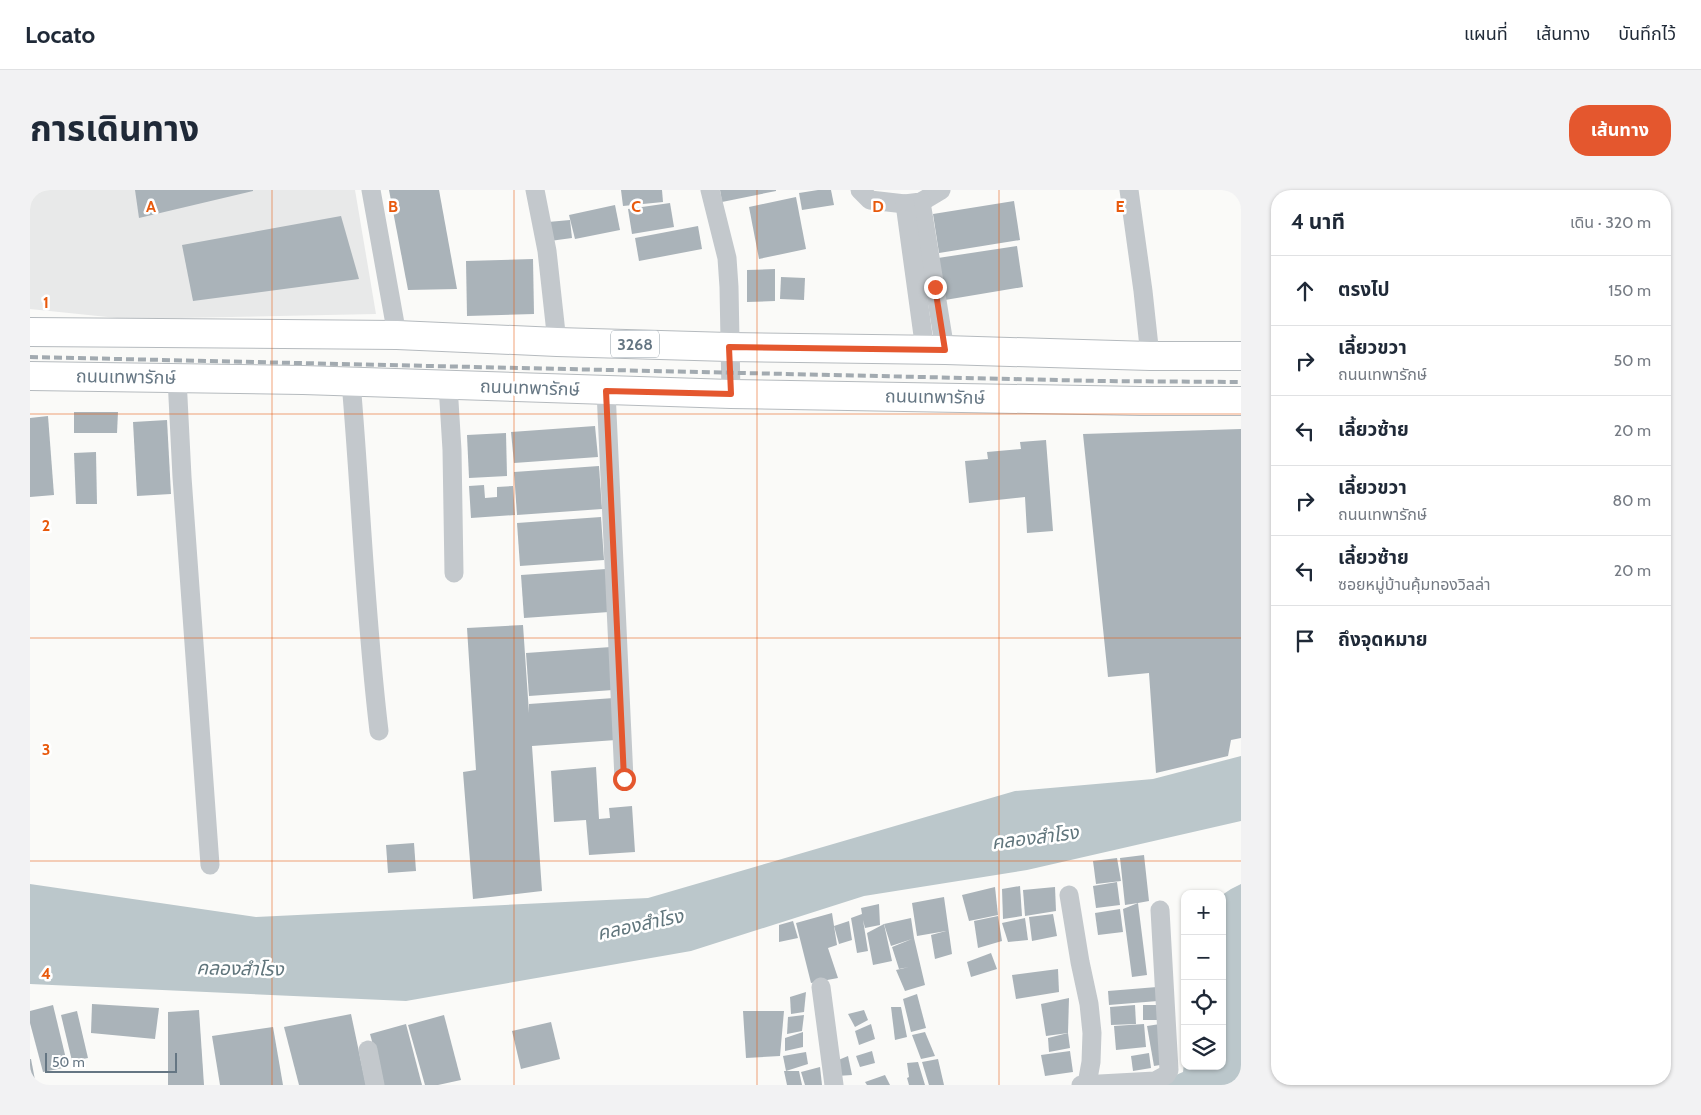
<!DOCTYPE html>
<html lang="th">
<meta charset="utf-8">
<style>
:root{--surface:#fff;--page:#f2f2f3;--text:#1f2937;--muted:#747a83;--line:#e0e1e3;--accent:#e4572e}
body{margin:0;font-family:Cabin,"Noto Sans Thai",sans-serif;background:var(--page);color:var(--text)}
.controls{position:absolute;right:15px;bottom:15px;display:grid;overflow:hidden;border-radius:10px;box-shadow:0 1px 4px #0004}
.controls button{width:45px;height:45px;display:grid;place-items:center;padding:0;border:0;border-bottom:1px solid var(--line);background:var(--surface);color:var(--text);font:25px sans-serif}
.scale{position:absolute;left:15px;bottom:12px;width:132px;box-sizing:border-box;padding-left:5px;border:2px solid #657683;border-top:0;font-size:14px;line-height:18px;white-space:nowrap;color:#657683;-webkit-text-stroke:4px #fff;paint-order:stroke}
.stop{position:absolute;width:15px;height:15px;margin:-11px;border:4px solid #e4572e;border-radius:50%;background:#fff}
.stop.end{background:#e4572e;border-color:#fff;box-shadow:0 1px 5px #0008}
.list{margin:0;padding:0;list-style:none}
h2{display:flex;justify-content:space-between;align-items:center;height:65px;margin:0;padding:0 20px;font-size:21px}
h2 small{font-size:16px;font-weight:400;color:var(--muted)}
.list li{display:grid;grid-template-columns:32px 1fr auto;gap:15px;align-items:center;box-sizing:border-box;height:70px;padding:0 20px;border-top:1px solid var(--line)}
.list b{display:block;font-size:19px;white-space:nowrap}
.list p{margin:0;font-size:16px;white-space:nowrap;color:var(--muted)}
.list em{font-size:16px;font-style:normal;color:var(--muted)}
.icon{flex:none;width:28px;height:28px;fill:none;stroke:currentColor;stroke-width:2;stroke-linecap:round;stroke-linejoin:round}
.map{position:relative;flex:none;width:1211px;height:895px;overflow:hidden;border-radius:20px}
header{display:flex;align-items:center;gap:30px;box-sizing:border-box;height:70px;padding:0 25px;background:var(--surface);border-bottom:1px solid var(--line)}
header strong{font-size:24px}
nav{display:flex;gap:28px;margin-inline-start:auto;font-size:18px}
.intro{display:flex;align-items:center;justify-content:space-between;box-sizing:border-box;height:120px;padding:0 30px}
h1{margin:0;font-size:35px}
.button{padding:12px 22px;border-radius:20px;background:var(--accent);color:#fff;font-size:18px;font-weight:700}
main{display:flex;gap:30px;padding:0 30px}
aside{flex:1;background:var(--surface);border-radius:20px;box-shadow:0 1px 4px #0004}
.map>svg:first-child{display:block}
</style>
<header>
<strong>Locato</strong>
<nav><a>แผนที่</a><a>เส้นทาง</a><a>บันทึกไว้</a></nav>
</header>
<div class="intro"><h1>การเดินทาง</h1><a class="button">เส้นทาง</a></div>
<main>
<div class="map">
<svg width="1211" height="895" viewBox="0 0 1211 895">
<rect width="100%" height="100%" fill="#fafaf8"/>
<!-- built -->
<path fill="#e8e9e9" d="M0 0H325L346 124 97 129 0 119Z"/>
<!-- water -->
<g fill="#bbc7cb">
<path d="M1211 566V631L997 680 834 706 661 761 376 811 0 794V694L226 727 618 708 985 601 1123 589Z"/>
<path d="M1211 694V895H1122L1153 882 1155 864V876H1192V705L1201 699Z"/>
</g>
<!-- building -->
<g fill="#aab3b9">
<path d="M105 0H223V1L109 28Z"/>
<path d="M359 0H409L427 99 378 100Z"/>
<path d="M591 0H632L633 12 593 16Z"/>
<path d="M690 0H746V1L692 12Z"/>
<path d="M788 0H801L804 15 772 20 769 3Z"/>
<path d="M766 7 776 59 729 69 719 17Z"/>
<path d="M984 11 990 50 909 63 903 24Z"/>
<path d="M640 13 644 37 602 44 598 19Z"/>
<path d="M585 15 590 40 545 49 539 25Z"/>
<path d="M311 26 329 89 163 111 152 55Z"/>
<path d="M540 30 542 48 520 51 518 32Z"/>
<path d="M668 36 672 59 609 71 605 48Z"/>
<path d="M987 56 993 97 915 110 908 68Z"/>
<path d="M503 69 504 124 437 126 436 71Z"/>
<path d="M745 79V111L717 112V80Z"/>
<path d="M751 87 775 88 774 110 750 109Z"/>
<path d="M44 222H88L87 243H44Z"/>
<path d="M18 226 24 305 0 307V228Z"/>
<path d="M137 230 141 304 107 306 103 232Z"/>
<path d="M565 236 568 267 484 273 481 242Z"/>
<path d="M1211 239V548L1201 550 1198 566 1126 583 1119 483 1078 487 1053 244Z"/>
<path d="M476 243 477 286 439 288 437 245Z"/>
<path d="M1016 250 1023 341 997 343 995 307 939 313 935 271 958 269 957 262 991 259 990 252Z"/>
<path d="M66 262 67 314H46L44 263Z"/>
<path d="M569 276 572 319 487 325 484 282Z"/>
<path d="M454 295 455 308 467 307V297L483 296 485 325 441 328 439 296Z"/>
<path d="M571 327 574 370 490 376 487 333Z"/>
<path d="M576 379 579 422 494 428 491 385Z"/>
<path d="M493 435 499 523V514L584 508 586 550 502 556 512 701 443 709 433 582 446 580 437 438Z"/>
<path d="M581 457 583 500 499 506 496 463Z"/>
<path d="M566 577 569 629 580 628 579 618 602 616 605 662 559 665 556 630 524 632 521 581Z"/>
<path d="M384 653 386 681 358 683 356 655Z"/>
<path d="M1114 665 1119 711 1108 713 1117 785 1102 787 1093 719 1108 713 1095 715 1090 668Z"/>
<path d="M1087 668 1091 691 1066 694 1063 671Z"/>
<path d="M1087 692 1090 715 1066 718 1063 696Z"/>
<path d="M990 696 992 726 973 729 972 699Z"/>
<path d="M965 697 968 725 939 731 932 705Z"/>
<path d="M1025 697 1026 721 995 726 993 700Z"/>
<path d="M914 707 922 764 905 769 901 745 916 741 887 746 882 713Z"/>
<path d="M849 714 850 735 835 738 833 730 838 761 827 763 821 728 832 724 831 718Z"/>
<path d="M1090 719 1093 742 1068 745 1065 723Z"/>
<path d="M802 723 807 755 798 758 808 788 781 793 766 733Z"/>
<path d="M1023 724 1027 746 1002 751 999 727Z"/>
<path d="M968 726 972 751 948 758 944 731Z"/>
<path d="M881 728 884 748 895 795 875 801 866 780 879 777 869 779 862 757 882 749 861 756 854 734Z"/>
<path d="M995 728 998 750 978 752 972 733Z"/>
<path d="M763 731 768 748 749 752V735Z"/>
<path d="M819 731 822 750 809 754 804 736Z"/>
<path d="M854 734 862 771 843 775 837 743Z"/>
<path d="M961 763 967 779 941 787 937 772Z"/>
<path d="M1028 779 1029 802 986 809 982 785Z"/>
<path d="M1127 797 1128 811 1079 815 1078 801Z"/>
<path d="M776 802 774 822 761 824 760 807Z"/>
<path d="M887 804 896 838 881 842 873 809Z"/>
<path d="M1039 808 1038 843 1016 846 1011 814Z"/>
<path d="M62 814 129 818 125 849 61 843Z"/>
<path d="M23 815 38 877 13 882 0 833V821Z"/>
<path d="M1105 815 1106 834 1081 835 1080 817Z"/>
<rect x="1113" y="815" width="20" height="15"/>
<path d="M861 817H871L877 847 865 850Z"/>
<path d="M169 820 174 895H138V822Z"/>
<path d="M834 820 838 830 825 837 818 824Z"/>
<path d="M47 821 58 868 42 871 31 825Z"/>
<path d="M713 821H754L750 866 716 868Z"/>
<path d="M321 824 336 895H269L254 837Z"/>
<path d="M414 825 431 890 408 895H395L378 835Z"/>
<path d="M774 825 772 841 757 844 758 827Z"/>
<path d="M521 832 530 869 491 879 482 841Z"/>
<path d="M376 834 392 895H354L340 844Z"/>
<path d="M841 834 845 849 829 855 825 841Z"/>
<path d="M1114 834 1116 857 1086 860 1084 836Z"/>
<path d="M1130 834 1136 874 1124 876 1117 836Z"/>
<path d="M243 837 253 895H190L182 846Z"/>
<path d="M773 842V857L755 861V848Z"/>
<path d="M895 842 905 866 891 869 882 845Z"/>
<path d="M1038 843 1040 858 1019 862 1018 848Z"/>
<path d="M842 861 845 873 830 877 826 866Z"/>
<path d="M1040 861 1043 882 1015 886 1011 865Z"/>
<path d="M776 862 778 874 756 881 753 866Z"/>
<path d="M1119 863 1121 878 1103 881 1101 866Z"/>
<path d="M818 866 822 885 807 886 806 871Z"/>
<path d="M0 869H1L6 895H0Z"/>
<path d="M908 869 914 895H899L892 872Z"/>
<path d="M888 872 895 895H879L877 888 879 887 877 873Z"/>
<path d="M790 877 792 895H775L771 882Z"/>
<path d="M754 881H769L772 895H757Z"/>
<path d="M855 885 860 895H837L835 892Z"/>
</g>
<g fill="none" stroke-linecap="round" stroke-linejoin="round">
<!-- primary casing -->
<g stroke="#b5babe" stroke-width="30">
<g id="primary">
<path d="M0 142 367 145 527 152 699 157 915 160 1120 166H1211"/>
<path d="M0 186 273 190 701 204 1111 211H1211"/>
</g>
</g>
<!-- street -->
<g stroke="#c3c8cc" stroke-width="19">
<path d="M341 0 367 145"/>
<path d="M505 0 517 61 527 152"/>
<path d="M680 0 697 68 699 97 701 204"/>
<path d="M830 0 840 10 875 14 891 12 911 0"/>
<path d="M1099 0 1113 101 1120 166"/>
<path d="M891 12 915 160"/>
<path d="M875 14 895 160"/>
<path d="M147 188 152 287 180 675"/>
<path d="M321 192C331 308 335 425 349 541"/>
<path d="M418 195 422 260 424 383"/>
<path d="M576 201 594 589"/>
<path d="M1039 705 1050 772 1059 814 1062 843 1061 872 1057 894"/>
<path d="M791 797 804 895"/>
<path d="M338 860 345 895"/>
<path d="M1051 895 1125 891 1136 885 1139 880 1130 720"/>
</g>
<!-- primary -->
<use href="#primary" stroke="#fff" stroke-width="28"/>
<!-- rail -->
<path stroke="#a2aab0" stroke-width="4" stroke-dasharray="8 4" stroke-linecap="butt" d="M0 167 1070 191 1211 192"/>
</g>
<g fill="none" stroke-linecap="round" stroke-linejoin="round">
<!-- route -->
<path stroke="#e4572e" stroke-width="6" d="M594 589 576 201 701 204 699 157 915 160 905 97"/>
</g>
<!-- grid -->
<path fill="none" stroke="#e8590c" stroke-width="1" stroke-opacity="0.55" d="M242 0V895M484 0V895M727 0V895M969 0V895M0 224H1211M0 448H1211M0 671H1211"/>
<g text-anchor="middle" stroke-width="5" stroke-linejoin="round" paint-order="stroke">
<!-- shield labels -->
<rect fill="#fff" stroke="#939fa8" stroke-width="1" x="581" y="140.5" width="48" height="27" rx="4"/>
<g font-size="16" font-weight="bold" fill="#657683">
<text x="605" y="160">3268</text>
</g>
<!-- street labels -->
<g font-size="18" fill="#657683" stroke="#fff">
<text transform="translate(96 187) rotate(1)" y="6">ถนนเทพารักษ์</text>
<text transform="translate(500 198) rotate(2)" y="6">ถนนเทพารักษ์</text>
<text transform="translate(905 207) rotate(1)" y="6">ถนนเทพารักษ์</text>
</g>
<!-- water labels -->
<g font-size="19" font-style="italic" fill="#60757c" stroke="#fff">
<text transform="translate(1005 647) rotate(-7)" y="7">คลองสำโรง</text>
<text transform="translate(610 734) rotate(-12)" y="7">คลองสำโรง</text>
<text transform="translate(210 778) rotate(1)" y="7">คลองสำโรง</text>
</g>
</g>
<g font-size="16" text-anchor="middle" font-weight="bold" fill="#e8590c" stroke="#fff" stroke-width="5" stroke-linejoin="round" paint-order="stroke">
<text x="121" y="22">A</text>
<text x="363" y="22">B</text>
<text x="606" y="22">C</text>
<text x="848" y="22">D</text>
<text x="1090" y="22">E</text>
<text x="16" y="118">1</text>
<text x="16" y="341">2</text>
<text x="16" y="565">3</text>
<text x="16" y="789">4</text>
</g>
</svg>
<div class="controls">
<button>+</button>
<button>−</button>
<button><svg class="icon" aria-label="locate" viewBox="0 0 24 24"><circle cx="12" cy="12" r="6"/><path d="M12 2v4M12 18v4M2 12h4M18 12h4"/></svg></button>
<button><svg class="icon" aria-label="layers" viewBox="0 0 24 24"><path d="M12 4l9 5-9 5-9-5zM3 14l9 5 9-5"/></svg></button>
</div>
<div class="scale">50 m</div>
<div class="stop" style="left:594px;top:589px"></div>
<div class="stop end" style="left:905px;top:97px"></div>
</div>
<aside>
<h2>4 นาที<small>เดิน · 320 m</small></h2>
<ul class="list">
<li><svg class="icon" aria-label="ahead" viewBox="0 0 24 24"><path d="M12 20V5M6 11l6-6 6 6"/></svg><div><b>ตรงไป</b></div><em>150 m</em></li>
<li><svg class="icon" aria-label="right" viewBox="0 0 24 24"><path d="M7 20v-9h11M14 6l5 5-5 5"/></svg><div><b>เลี้ยวขวา</b><p>ถนนเทพารักษ์</p></div><em>50 m</em></li>
<li><svg class="icon" aria-label="left" viewBox="0 0 24 24"><path d="M17 20v-9H6M10 6l-5 5 5 5"/></svg><div><b>เลี้ยวซ้าย</b></div><em>20 m</em></li>
<li><svg class="icon" aria-label="right" viewBox="0 0 24 24"><path d="M7 20v-9h11M14 6l5 5-5 5"/></svg><div><b>เลี้ยวขวา</b><p>ถนนเทพารักษ์</p></div><em>80 m</em></li>
<li><svg class="icon" aria-label="left" viewBox="0 0 24 24"><path d="M17 20v-9H6M10 6l-5 5 5 5"/></svg><div><b>เลี้ยวซ้าย</b><p>ซอยหมู่บ้านคุ้มทองวิลล่า</p></div><em>20 m</em></li>
<li><svg class="icon" aria-label="arrive" viewBox="0 0 24 24"><path d="M6 21V4h12l-3 4 3 4H6"/></svg><div><b>ถึงจุดหมาย</b></div></li>
</ul>
</aside>
</main>
